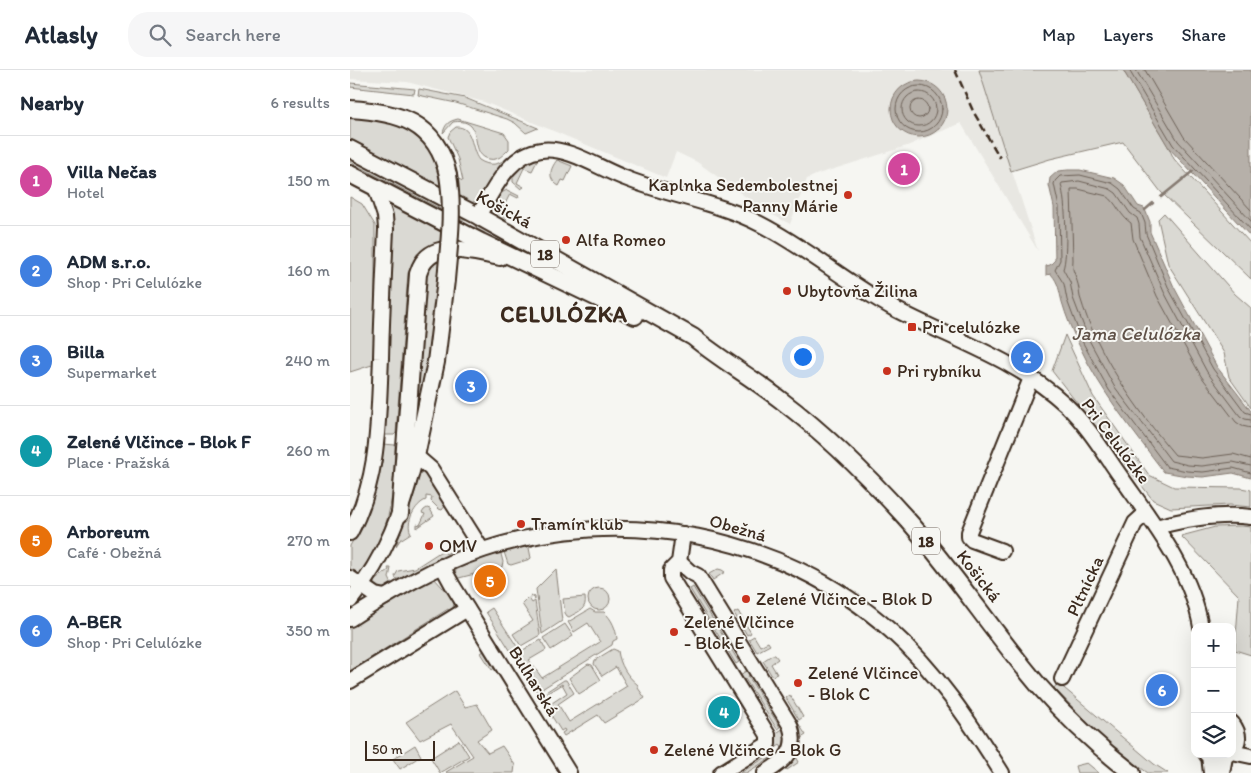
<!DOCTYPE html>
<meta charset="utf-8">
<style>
:root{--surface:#fff;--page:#f6f6f7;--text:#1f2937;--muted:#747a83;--line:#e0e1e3;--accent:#0b8043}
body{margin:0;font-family:Itim,sans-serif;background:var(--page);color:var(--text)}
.controls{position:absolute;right:15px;bottom:15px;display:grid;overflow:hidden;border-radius:10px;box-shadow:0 5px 20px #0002}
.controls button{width:45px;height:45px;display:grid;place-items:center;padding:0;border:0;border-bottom:1px solid var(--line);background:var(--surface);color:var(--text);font:25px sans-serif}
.scale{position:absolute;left:15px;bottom:12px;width:70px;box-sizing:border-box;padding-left:5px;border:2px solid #3b2a1e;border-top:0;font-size:14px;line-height:18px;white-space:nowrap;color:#3b2a1e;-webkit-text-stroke:4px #f6f6f2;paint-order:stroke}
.you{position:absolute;left:452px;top:286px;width:18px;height:18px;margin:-12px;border:4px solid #fff;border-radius:50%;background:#1a73e8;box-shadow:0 0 0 8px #1a73e833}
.badge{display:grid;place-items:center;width:32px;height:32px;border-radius:50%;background:var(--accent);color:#fff;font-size:16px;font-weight:700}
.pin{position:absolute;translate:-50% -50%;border:2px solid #fff;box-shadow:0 1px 5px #0006}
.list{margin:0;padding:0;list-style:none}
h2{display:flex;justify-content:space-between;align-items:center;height:65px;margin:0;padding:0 20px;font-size:21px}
h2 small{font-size:16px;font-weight:400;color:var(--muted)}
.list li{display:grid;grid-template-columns:32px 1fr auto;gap:15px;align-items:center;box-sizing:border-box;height:90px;padding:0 20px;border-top:1px solid var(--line)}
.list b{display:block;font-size:19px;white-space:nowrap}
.list p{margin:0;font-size:16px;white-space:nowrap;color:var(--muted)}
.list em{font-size:16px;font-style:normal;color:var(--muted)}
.icon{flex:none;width:28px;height:28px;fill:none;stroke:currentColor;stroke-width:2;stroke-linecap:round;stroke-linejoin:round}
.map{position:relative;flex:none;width:901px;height:703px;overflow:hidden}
header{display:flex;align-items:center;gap:30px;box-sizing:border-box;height:70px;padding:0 25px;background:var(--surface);border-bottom:1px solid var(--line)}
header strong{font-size:24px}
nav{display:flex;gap:28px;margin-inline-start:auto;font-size:18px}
.search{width:350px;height:45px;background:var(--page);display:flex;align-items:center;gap:12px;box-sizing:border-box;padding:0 18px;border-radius:20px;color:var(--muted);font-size:19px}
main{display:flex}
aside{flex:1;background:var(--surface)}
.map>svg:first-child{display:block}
</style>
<header>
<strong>Atlasly</strong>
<div class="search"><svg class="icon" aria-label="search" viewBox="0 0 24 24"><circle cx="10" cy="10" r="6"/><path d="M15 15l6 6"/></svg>Search here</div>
<nav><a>Map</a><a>Layers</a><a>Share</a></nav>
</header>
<main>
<aside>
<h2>Nearby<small>6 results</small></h2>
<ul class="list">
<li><span class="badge" style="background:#d1479c">1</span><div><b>Villa Nečas</b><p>Hotel</p></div><em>150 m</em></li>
<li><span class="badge" style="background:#3f7fe0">2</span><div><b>ADM s.r.o.</b><p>Shop · Pri Celulózke</p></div><em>160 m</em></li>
<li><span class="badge" style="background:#3f7fe0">3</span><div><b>Billa</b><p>Supermarket</p></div><em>240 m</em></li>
<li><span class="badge" style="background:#0f9aa8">4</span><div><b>Zelené Vlčince - Blok F</b><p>Place · Pražská</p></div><em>260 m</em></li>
<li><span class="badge" style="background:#e8710a">5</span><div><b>Arboreum</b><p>Café · Obežná</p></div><em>270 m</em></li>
<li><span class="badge" style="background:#3f7fe0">6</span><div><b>A-BER</b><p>Shop · Pri Celulózke</p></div><em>350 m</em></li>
</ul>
</aside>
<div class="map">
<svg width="901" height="703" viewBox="0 0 901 703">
<rect width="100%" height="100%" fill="#f6f6f2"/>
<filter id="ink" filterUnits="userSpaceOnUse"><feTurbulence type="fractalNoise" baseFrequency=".02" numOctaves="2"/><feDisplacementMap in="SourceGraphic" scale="10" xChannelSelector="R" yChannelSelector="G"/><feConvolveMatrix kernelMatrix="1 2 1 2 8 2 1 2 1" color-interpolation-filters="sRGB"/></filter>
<g filter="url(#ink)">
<!-- built -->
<path fill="#e8e7e2" d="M0 0H629L688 181 611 53 557 76 468 104 457 109 440 154 417 142 347 92 326 82 316 108 134 32 57 12 0 9Z"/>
<!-- green -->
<g fill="#dad9d3" stroke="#8a8278">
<path d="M629 0H773L819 78 824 89 901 174V209L811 122 773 72 700 89 661 101Z"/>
<path d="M0 13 65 19 64 24 0 17Z"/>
<path d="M69 19 115 28 188 58 176 63 165 53 157 49 106 33 68 25Z"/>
<path d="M0 44 10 45 57 56 80 77 90 101 113 111 108 89 98 67 100 62 106 57C124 56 120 79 129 90 140 97 149 95 158 87L130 130 120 133 0 73Z"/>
<path d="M108 49 154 63 159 70V79C153 85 148 91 139 89 123 86 129 65 121 56 116 51 109 51 103 52L93 63C95 54 99 51 108 49Z"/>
<path d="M0 85 116 147V150H112L0 92Z"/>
<path d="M187 89H188L182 101 174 98 167 113 174 117 171 119 163 112V105L171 96Z"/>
<path d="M207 90 222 96 215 111 212 110 209 116C197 109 200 99 207 90Z"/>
<path d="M157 120 169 126 168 128 160 124 150 144 157 148 154 153 138 143 149 124Z"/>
<path d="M0 127 12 134 25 155V294L0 302Z"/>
<path d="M35 130 124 175 71 186 67 184 58 203 46 363 44 365H33Z"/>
<path d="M814 143 885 224 901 238V338L879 307 874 283 818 194 808 149Z"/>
<path d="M130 154 237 213 119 158 125 157Z"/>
<path d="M91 187 80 289 64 367H59L72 203Z"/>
<path d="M715 265 743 326 799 405 824 417 891 418 901 420V437L880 435 821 438 803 430 702 301Z"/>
<path d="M33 374 45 375C44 395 44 417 40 437 35 464 22 486 7 508L0 504V476L9 459 22 429 29 399Z"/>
<path d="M73 397 96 435 92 440 89 439 81 431 82 427 76 426V430C65 434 55 453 61 463L50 470 46 476 66 419 68 399Z"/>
<path d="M77 438 80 439 84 446 67 458V454L70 455 75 444 72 443 74 440Z"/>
<path d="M109 456 121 471 118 478 51 509H46L45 506 48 501 65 498 93 480 96 484 117 471Z"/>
<path d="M891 456 901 457V585L885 580 889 526 831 466 865 457Z"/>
<path d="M182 472 183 476 179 478 181 488 180 489 161 495 158 494 153 479Z"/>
<path d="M150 480 153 492 152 497 105 509 106 498 111 494Z"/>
<path d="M38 498H41L39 508 42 514 31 520H28L24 516V511L39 500Z"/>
<path d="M206 499 212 551 192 564 186 519Z"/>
<path d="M368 499 372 500 375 502 363 510 359 504Z"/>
<path d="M81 507 84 508 93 518H96C101 526 108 534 100 542L98 539 0 601V553Z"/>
<path d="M343 517 389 592 386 594 340 519Z"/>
<circle cx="249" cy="529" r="11"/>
<path d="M181 525 185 527V530L183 527 180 530 182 533 185 531 190 565 171 576 163 564 183 551 172 534Z"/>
<path d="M235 527C237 540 229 541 219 547L217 546 215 543 213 529Z"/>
<path d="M142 538 168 578 163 581 160 580 136 542Z"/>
<path d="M240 539 245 542H254C262 549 266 559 267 569L263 571 262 575 187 622C180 611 167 596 166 584L191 570 196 580 179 590 192 608 250 572 238 553 224 562 218 552Z"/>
<path d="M388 541 401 563 397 565 384 543Z"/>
<path d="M215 554 223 566 201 580 193 568Z"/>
<path d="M404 566 410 576 418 572 420 575 407 582 399 569Z"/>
<path d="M263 579 268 581C270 595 277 606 288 615V618L295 628 254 653 248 645 214 666 212 663 215 661 214 659 211 661 196 637 217 623 212 614 188 629V627L214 610H216L224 623 208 634 219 652 277 616 266 597 252 606 244 594 245 590Z"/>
<path d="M135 580 146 597 142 600 131 583Z"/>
<path d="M422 585H425L428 589 421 594 427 604 422 606 413 591Z"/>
<path d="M238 594 242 595 251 610 229 624 219 608Z"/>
<path d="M399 599 404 602 398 606 430 657 427 659 395 609 389 612 390 605Z"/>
<path d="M708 613 804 694 818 703H798L760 676 704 618Z"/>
<path d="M105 621 115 637 127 634 142 660 127 670 138 683 152 676 165 695 164 703H97L96 702 123 686 101 654 70 670 56 652Z"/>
<path d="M440 625 453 647 449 650 436 628Z"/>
<path d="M448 653 456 665 448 670 444 683 449 692 437 700 435 696 445 655Z"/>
<path d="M437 656 435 682 430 675 424 679 421 675 422 666Z"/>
<path d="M109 670 119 686 90 703 81 688Z"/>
<path d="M65 675 71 686 50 699 43 689Z"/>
<path d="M423 683 424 686 396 703H390Z"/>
<path d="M737 693 749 703H727L725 696Z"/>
</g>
<!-- water -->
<g fill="#b6b0a9" stroke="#857a71">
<path d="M773 0H901V167L819 78Z"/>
<circle cx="569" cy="39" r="28"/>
<path d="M718 100H730L764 108 774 115 788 136 794 138 796 142 800 152V162L824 217 867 297 901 341V408L883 403 853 407 837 406 814 402C783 361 750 321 729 275 722 261 716 246 712 232 709 221 709 213 701 204L696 205V196L700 195 705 190 704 137 699 115 700 108 708 101Z"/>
</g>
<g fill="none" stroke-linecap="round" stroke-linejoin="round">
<!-- shore -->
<g stroke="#6c6056" stroke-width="1">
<path d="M779 0 823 75 901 160"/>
<path d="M786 0 828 71 901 151"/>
<path d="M795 0 834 67 901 140"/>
<circle cx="569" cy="39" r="23"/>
<circle cx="569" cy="39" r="17"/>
<circle cx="569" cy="39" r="9"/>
<path d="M901 344 895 342 863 299 819 219 796 164 795 153 791 143 784 139 770 119 762 113 730 105 710 106 705 111 704 114 709 137 710 190 705 200 714 214 717 230 733 273 759 320 817 397 837 401 853 402 883 398 901 403"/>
<path d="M901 350 895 349 890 346 857 302 814 222 790 167 789 154 787 148 780 143 766 123 760 119 729 111 712 113 711 115C716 130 718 186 713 199L720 212 723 228 739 270 764 316 821 391 838 395 852 396 883 392 901 396"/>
<path d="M901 358 892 356 886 352 851 306 807 226 783 169 781 153C770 146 767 133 757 126L728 119H721L723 190C722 202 724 200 727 211 729 216 729 222 730 227 747 284 787 340 825 385L852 388 883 384 901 389"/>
</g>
<!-- stream -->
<g stroke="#857a71" stroke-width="2.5">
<path d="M811 127 843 101"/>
<path d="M795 140 803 133"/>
</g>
<!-- minor casing -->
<g stroke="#3b2a1e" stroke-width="18">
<g id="minor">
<path d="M128 146C143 122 158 84 191 80 218 76 250 99 275 108 319 126 368 132 410 154 457 178 497 213 543 238 601 269 667 289 716 335 738 356 754 383 771 407 803 453 841 500 851 557"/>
<path d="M806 457C836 449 870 443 901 447"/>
<path d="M0 463C30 407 28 350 31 288 32 245 34 202 36 159L35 146 25 116"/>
<path d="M333 464 329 492 321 500V508L418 665V674L371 703"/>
<path d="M652 481 622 470 619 467V462L681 308"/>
<path d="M329 492 340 502 348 506 440 655C449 680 435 691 415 703"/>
<path d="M92 496 103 516 219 703"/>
<path d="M0 508 25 525 35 527"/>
<path d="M0 531C37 485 52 442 66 386L81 399 132 480"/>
<path d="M0 549C42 522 85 496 133 480 270 434 432 463 541 561 586 601 620 652 652 703"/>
<path d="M712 609 785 453 796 443"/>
<path d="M0 611 117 539"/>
<path d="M882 653C890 663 890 672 882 682"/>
<path d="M882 682 901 686"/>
<path d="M856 684 867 688 879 684"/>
<path d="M859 686 861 703"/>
<path d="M872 703 875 687"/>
</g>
</g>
<!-- major casing -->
<g stroke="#3b2a1e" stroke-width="20">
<g id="major">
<path d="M0 39C48 42 86 51 98 105"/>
<path d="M0 79 128 146 343 267C371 290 403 308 432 331 477 365 517 405 555 447 603 500 642 561 689 616 717 648 748 677 782 703"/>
<path d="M0 104 131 172 285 246"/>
<path d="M66 386 86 292 96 210"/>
<path d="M50 444 68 204C79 166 121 182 150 187"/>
</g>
</g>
<!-- minor -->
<use href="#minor" stroke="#f6f6f2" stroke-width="14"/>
<!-- major -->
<use href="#major" stroke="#f6f6f2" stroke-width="16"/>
<!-- rail -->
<path stroke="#3b2a1e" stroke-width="2.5" stroke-dasharray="8 4" stroke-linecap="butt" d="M605 0 623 41 650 88"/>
<!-- major-bridge casing -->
<g stroke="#3b2a1e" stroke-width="20" stroke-linecap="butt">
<path id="major-bridge" d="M96 210C99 175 104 140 98 105"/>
</g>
<!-- major-bridge -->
<use href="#major-bridge" stroke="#f6f6f2" stroke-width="16"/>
</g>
</g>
<!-- markers -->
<g fill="#c8321e" stroke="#f6f6f2" stroke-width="2">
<circle cx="498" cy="125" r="5"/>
<circle cx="216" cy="170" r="5"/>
<circle cx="437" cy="221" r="5"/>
<rect x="557" y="252" width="10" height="10" rx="2.5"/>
<circle cx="537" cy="301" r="5"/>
<circle cx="171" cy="454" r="5"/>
<circle cx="79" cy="476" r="5"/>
<circle cx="396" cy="529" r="5"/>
<circle cx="324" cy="562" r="5"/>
<circle cx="448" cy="613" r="5"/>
<circle cx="304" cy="680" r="5"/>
</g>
<g text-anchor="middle" stroke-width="4" stroke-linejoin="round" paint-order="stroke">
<!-- shield labels -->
<g fill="#f6f6f2" stroke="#73675e" stroke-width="1">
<rect x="181" y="170.5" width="28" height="27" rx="4"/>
<rect x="562" y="457.5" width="28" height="27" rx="4"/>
</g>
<g font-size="16" font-weight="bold" fill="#3b2a1e">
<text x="195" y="190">18</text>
<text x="576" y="477">18</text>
</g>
<!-- poi labels -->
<g font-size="18" fill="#3b2a1e" stroke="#f6f6f2" text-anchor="start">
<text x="488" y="121" text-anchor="end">Kaplnka Sedembolestnej<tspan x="488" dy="21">Panny Márie</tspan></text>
<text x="226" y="176">Alfa Romeo</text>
<text x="447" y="227">Ubytovňa Žilina</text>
<text x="572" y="263">Pri celulózke</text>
<text x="547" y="307">Pri rybníku</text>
<text x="181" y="460">Tramín klub</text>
<text x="89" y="482">OMV</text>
<text x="406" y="535">Zelené Vlčince - Blok D</text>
<text x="334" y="558">Zelené Vlčince<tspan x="334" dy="21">- Blok E</tspan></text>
<text x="458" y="609">Zelené Vlčince<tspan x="458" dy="21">- Blok C</tspan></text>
<text x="314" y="686">Zelené Vlčince - Blok G</text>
</g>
<!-- street labels -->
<g font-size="18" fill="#3b2a1e" stroke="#f6f6f2">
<text transform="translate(154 139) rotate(29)" y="6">Košická</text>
<text transform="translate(766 371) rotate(53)" y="6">Pri Celulózke</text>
<text transform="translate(388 458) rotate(16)" y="6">Obežná</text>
<text transform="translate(629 506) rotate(52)" y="6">Košická</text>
<text transform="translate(735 516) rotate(-65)" y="6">Pltnícka</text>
<text transform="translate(184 611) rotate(58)" y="6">Bulharská</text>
</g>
<!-- water labels -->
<g font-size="19" font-style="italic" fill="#605248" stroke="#f6f6f2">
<text x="786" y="270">Jama Celulózka</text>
</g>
<!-- district labels -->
<g font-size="22" font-weight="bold" letter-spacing="1" fill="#3b2a1e" stroke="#f6f6f2">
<text x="214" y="252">CELULÓZKA</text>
</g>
</g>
</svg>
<div class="controls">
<button>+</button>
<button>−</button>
<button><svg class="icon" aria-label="layers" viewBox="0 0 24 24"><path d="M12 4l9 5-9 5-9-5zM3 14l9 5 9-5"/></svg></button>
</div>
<div class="scale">50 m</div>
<div class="you"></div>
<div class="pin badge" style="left:554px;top:99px;background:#d1479c">1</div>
<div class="pin badge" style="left:677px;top:287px;background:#3f7fe0">2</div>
<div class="pin badge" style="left:121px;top:316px;background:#3f7fe0">3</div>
<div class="pin badge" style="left:374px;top:642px;background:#0f9aa8">4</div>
<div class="pin badge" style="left:140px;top:511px;background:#e8710a">5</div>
<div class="pin badge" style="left:812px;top:620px;background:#3f7fe0">6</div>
</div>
</main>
